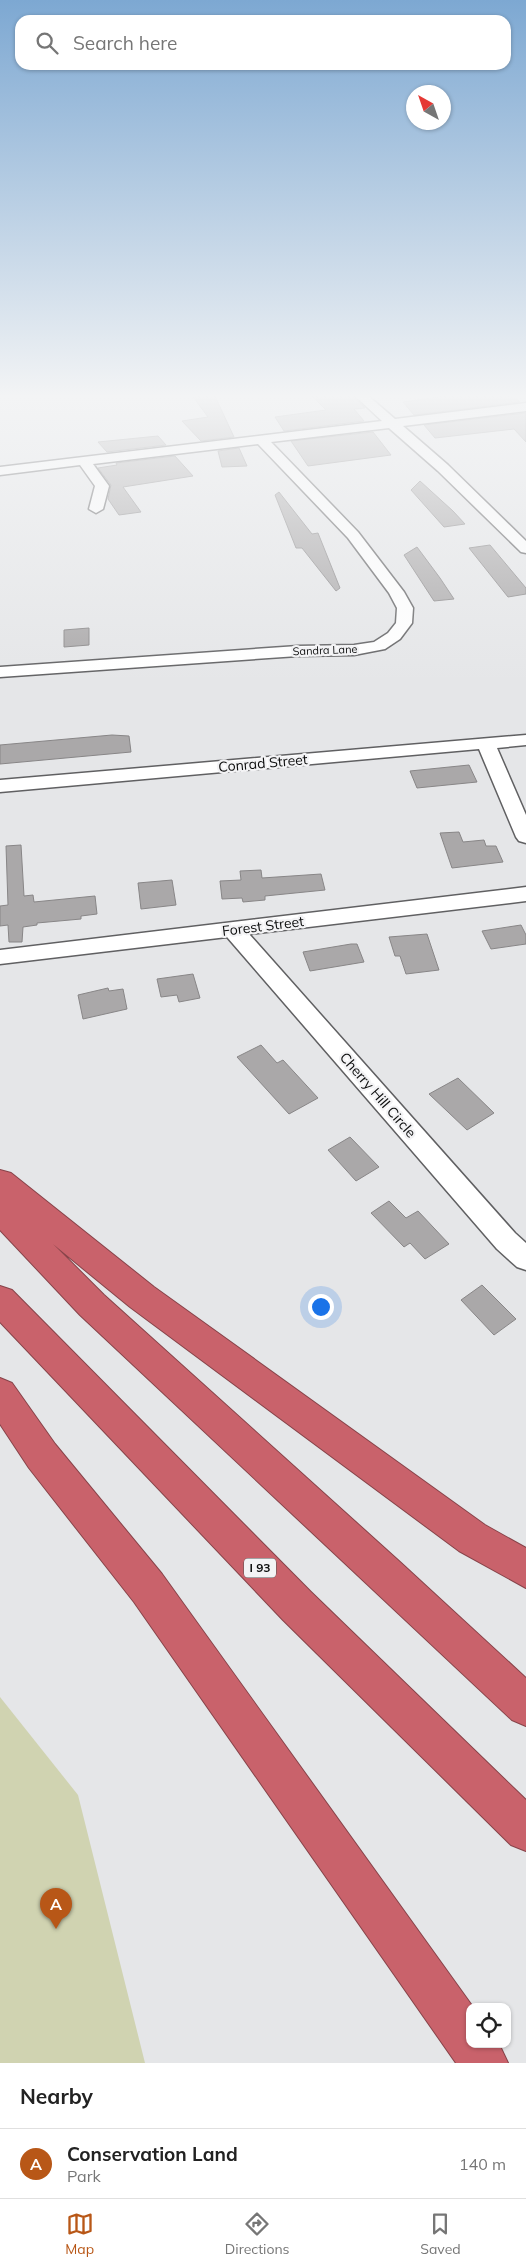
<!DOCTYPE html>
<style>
:root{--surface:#fff;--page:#f2f2f2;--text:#222;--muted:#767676;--line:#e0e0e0;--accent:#b85717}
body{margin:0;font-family:Mulish,sans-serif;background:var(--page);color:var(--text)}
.controls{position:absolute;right:15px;bottom:15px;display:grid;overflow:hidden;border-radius:10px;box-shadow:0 1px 4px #0004}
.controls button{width:45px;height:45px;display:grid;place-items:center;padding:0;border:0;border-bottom:1px solid var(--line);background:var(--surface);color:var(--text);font:25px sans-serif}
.compass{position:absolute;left:406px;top:85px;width:45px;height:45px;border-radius:50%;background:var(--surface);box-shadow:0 1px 4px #0004;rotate:320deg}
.you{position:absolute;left:320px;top:1306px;width:18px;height:18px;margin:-12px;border:4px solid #fff;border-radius:50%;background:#1a73e8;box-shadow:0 0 0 8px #1a73e833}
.badge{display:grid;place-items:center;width:32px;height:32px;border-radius:50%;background:var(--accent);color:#fff;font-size:16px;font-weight:700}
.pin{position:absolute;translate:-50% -41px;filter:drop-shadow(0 1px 2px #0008)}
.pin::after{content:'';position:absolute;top:26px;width:18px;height:15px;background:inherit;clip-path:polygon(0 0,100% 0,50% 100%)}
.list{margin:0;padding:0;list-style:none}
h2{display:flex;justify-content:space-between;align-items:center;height:65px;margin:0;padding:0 20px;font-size:21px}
h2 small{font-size:16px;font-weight:400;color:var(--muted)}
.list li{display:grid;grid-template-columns:32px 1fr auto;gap:15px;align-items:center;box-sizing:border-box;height:70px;padding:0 20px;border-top:1px solid var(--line)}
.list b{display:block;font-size:19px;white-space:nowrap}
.list p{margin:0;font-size:16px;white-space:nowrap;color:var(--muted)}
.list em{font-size:16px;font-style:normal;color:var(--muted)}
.icon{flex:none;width:28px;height:28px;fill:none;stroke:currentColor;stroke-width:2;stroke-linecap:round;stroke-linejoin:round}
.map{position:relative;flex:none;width:526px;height:2063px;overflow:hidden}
.search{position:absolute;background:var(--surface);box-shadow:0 1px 4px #0004;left:15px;right:15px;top:15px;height:55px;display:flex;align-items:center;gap:12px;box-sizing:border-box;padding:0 18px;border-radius:15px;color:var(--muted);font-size:19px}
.sheet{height:135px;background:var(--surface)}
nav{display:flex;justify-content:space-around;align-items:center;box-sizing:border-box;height:70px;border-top:1px solid var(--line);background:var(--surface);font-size:14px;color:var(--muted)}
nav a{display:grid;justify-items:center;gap:2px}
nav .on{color:var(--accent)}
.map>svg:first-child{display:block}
</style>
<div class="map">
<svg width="526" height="2063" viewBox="0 0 526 2063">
<rect width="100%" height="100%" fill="#e5e6e8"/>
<!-- green -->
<path fill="#d0d3b1" d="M0 1697 78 1795 145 2063H0Z"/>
<!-- building -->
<g fill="#aaa8a9" stroke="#888687">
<path d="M191 394H214L234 437 201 441 182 421 208 417Z"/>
<path d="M310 394H351L365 408 354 409 364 421 284 431 275 417 326 410Z"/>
<path d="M459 394H511L520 402 414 415 403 402Z"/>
<path d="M526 413V442L514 429 435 438 424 425Z"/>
<path d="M373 432 391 455 308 466 291 441Z"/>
<path d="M158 436 166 445 107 452 98 442Z"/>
<path d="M239 448 247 466 222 467 218 451Z"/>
<path d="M175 456 193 476 123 487 141 512 119 515 108 499 111 485 98 468 117 465 116 463Z"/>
<path d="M420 481 453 511 465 524 444 527 411 490Z"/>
<path d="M279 492 312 534 318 533 340 588 336 591 302 548H296L275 495Z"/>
<path d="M490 545 526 588V594L508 597 469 548Z"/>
<path d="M417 547 440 578 454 599 434 601 404 555Z"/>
<path d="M89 628V645L64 647V630Z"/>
<path d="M112 735 129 736 131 752 0 764V745Z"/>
<path d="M469 765 477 782 417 788 410 771Z"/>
<path d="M459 832 463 842 484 840 486 846H496L503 862 452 868 440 833Z"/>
<path d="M21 845 24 896 33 895 34 902 95 896 97 914 81 916V919L37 923V925L23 927 22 942H9L8 925 0 926V906L8 905 6 846Z"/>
<path d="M261 870 262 878 321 874 325 890 265 896V900L243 902 242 898 222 899 220 881 241 880 240 871Z"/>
<path d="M172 880 176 905 141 909 138 883Z"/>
<path d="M521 925 526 935V944L491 949 482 931Z"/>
<path d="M427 934 439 970 406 974 400 956H395L389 937Z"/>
<path d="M351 944H357L364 962 310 971 303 952Z"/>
<path d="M193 974 200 998 179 1002 177 995 161 997 157 979Z"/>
<path d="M108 988 109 991 123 989 127 1009 83 1019 78 995Z"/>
<path d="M261 1045 277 1063 283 1060 318 1098 289 1114 237 1057Z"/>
<path d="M458 1078 494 1113 467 1130 429 1094Z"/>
<path d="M350 1137 379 1167 356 1181 328 1150Z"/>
<path d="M389 1201 406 1218 418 1211 449 1244 425 1259 410 1243 404 1247 371 1213Z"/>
<path d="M482 1285 516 1319 494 1335 461 1300Z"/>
</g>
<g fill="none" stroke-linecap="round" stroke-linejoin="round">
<!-- minor casing -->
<g stroke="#606062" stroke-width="3">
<g id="minor">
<path d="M353 394H366L395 419 526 403V411L403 426 448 465 526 541V553L521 552 438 471 389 428 271 442 358 532 404 592 413 608 412 623 400 639 385 649 354 655 298 656 0 677V667L298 646 354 645 374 642 388 633 396 623 397 608 389 593 348 538 258 444 93 464 109 486 103 509 96 513 89 509 95 486 80 465 0 475V467L382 421Z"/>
<path d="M526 735V745L497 748 526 815V843L519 841 516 837 479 749 0 792V780Z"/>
<path d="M526 887V901L249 934 515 1233 526 1243V1270L517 1267 497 1249 227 937 0 964V950Z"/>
</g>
</g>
<!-- highway casing -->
<g stroke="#87444a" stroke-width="2">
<g id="highway">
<path d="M0 1170 11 1173 154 1287 485 1525 526 1548V1588L459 1551 130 1307 53 1244 104 1295 400 1562 526 1678V1726L512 1720 80 1315 0 1230Z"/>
<path d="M0 1286 12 1290 311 1592 526 1800V1851L511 1845 283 1620 0 1322Z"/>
<path d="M0 1378 12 1383 55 1444 162 1574 473 2007H470V2044H499L508 2063H456L134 1602 29 1468 0 1424Z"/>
</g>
</g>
<!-- minor -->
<use href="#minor" fill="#fff" fill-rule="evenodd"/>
<!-- highway -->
<use href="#highway" fill="#c9626b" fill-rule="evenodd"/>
</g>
<!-- sky -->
<linearGradient id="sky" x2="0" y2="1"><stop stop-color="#7da8d2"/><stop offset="0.58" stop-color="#f3f4f5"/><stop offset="1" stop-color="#f3f4f5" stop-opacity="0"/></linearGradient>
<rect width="526" height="683" fill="url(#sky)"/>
<g text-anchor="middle" stroke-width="4.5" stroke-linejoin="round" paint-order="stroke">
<!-- far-street labels -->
<g font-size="11" fill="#0c0d0d" stroke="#f3f3f5">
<text transform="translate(325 650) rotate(-2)" y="4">Sandra Lane</text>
</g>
<!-- shield labels -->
<rect fill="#f3f3f5" stroke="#515253" stroke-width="1" x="244" y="1558.5" width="32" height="19" rx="4"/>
<g font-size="12" font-weight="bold" fill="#0c0d0d">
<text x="260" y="1572">I 93</text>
</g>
<!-- street labels -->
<g font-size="14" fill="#0c0d0d" stroke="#f3f3f5">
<text transform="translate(263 763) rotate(-5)" y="5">Conrad Street</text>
<text transform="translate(263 926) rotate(-7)" y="5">Forest Street</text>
<text transform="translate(378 1095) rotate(49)" y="5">Cherry Hill Circle</text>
</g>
</g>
</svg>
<div class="controls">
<button><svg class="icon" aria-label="locate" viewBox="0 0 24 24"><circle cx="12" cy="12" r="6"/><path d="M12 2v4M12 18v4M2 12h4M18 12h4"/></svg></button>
</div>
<svg class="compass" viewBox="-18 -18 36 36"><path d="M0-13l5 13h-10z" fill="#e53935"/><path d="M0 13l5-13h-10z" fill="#767676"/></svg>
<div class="you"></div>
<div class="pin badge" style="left:56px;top:1929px">A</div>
<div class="search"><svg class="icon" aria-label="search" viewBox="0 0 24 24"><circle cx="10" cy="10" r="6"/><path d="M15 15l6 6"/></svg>Search here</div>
</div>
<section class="sheet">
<h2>Nearby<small></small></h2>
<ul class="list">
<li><span class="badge">A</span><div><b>Conservation Land</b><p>Park</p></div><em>140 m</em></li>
</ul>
</section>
<nav>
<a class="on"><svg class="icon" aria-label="map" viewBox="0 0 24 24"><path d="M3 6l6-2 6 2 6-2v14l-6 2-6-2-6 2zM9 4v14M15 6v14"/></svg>Map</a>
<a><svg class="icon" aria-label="directions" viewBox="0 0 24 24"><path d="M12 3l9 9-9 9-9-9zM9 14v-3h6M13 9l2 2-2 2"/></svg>Directions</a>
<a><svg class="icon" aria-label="saved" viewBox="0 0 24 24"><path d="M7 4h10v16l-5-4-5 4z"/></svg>Saved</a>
</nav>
